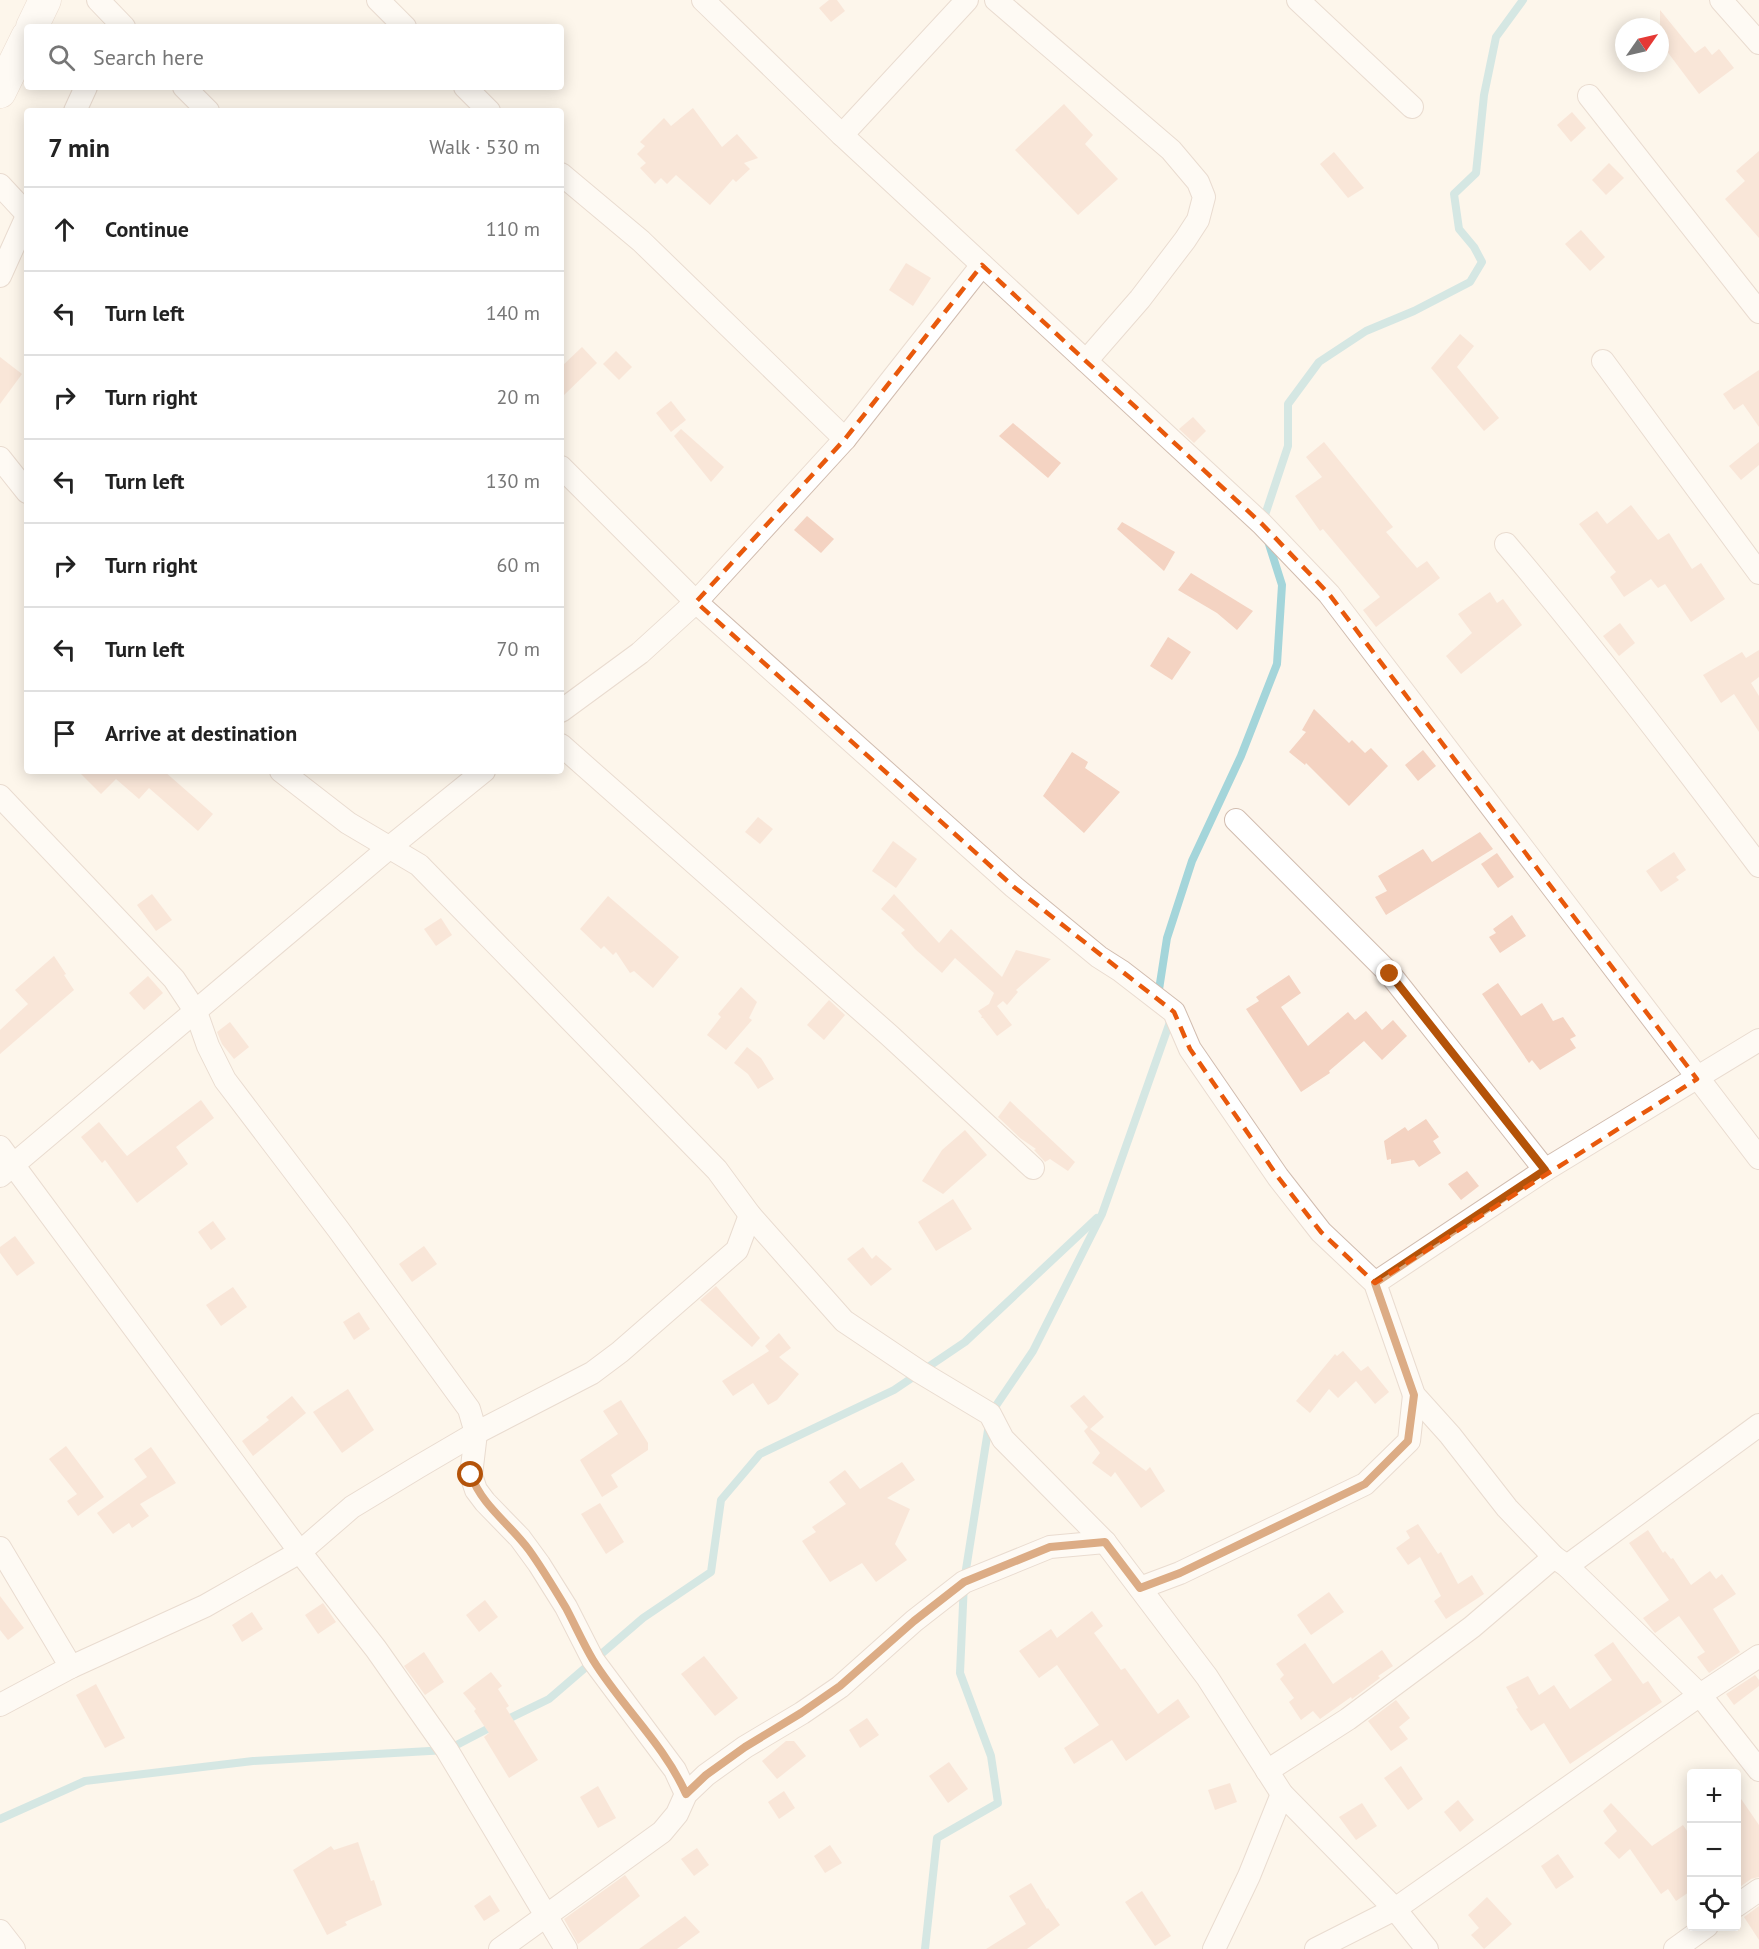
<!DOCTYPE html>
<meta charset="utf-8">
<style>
:root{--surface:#fff;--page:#f6f6f6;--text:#222;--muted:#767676;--line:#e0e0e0}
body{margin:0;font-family:"PT Sans",sans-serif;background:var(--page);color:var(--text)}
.controls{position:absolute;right:18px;bottom:18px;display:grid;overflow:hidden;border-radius:6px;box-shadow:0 3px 15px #0003}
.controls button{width:54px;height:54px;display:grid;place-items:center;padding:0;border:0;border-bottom:2px solid var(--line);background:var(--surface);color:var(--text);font:30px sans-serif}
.compass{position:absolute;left:1615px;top:18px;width:54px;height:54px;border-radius:50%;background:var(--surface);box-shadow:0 3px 15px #0003;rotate:56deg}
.stop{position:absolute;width:18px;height:18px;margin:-14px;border:4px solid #b45309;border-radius:50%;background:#fff}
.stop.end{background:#b45309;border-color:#fff;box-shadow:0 2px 6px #0008}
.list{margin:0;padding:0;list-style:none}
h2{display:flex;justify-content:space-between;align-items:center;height:78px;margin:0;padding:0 24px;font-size:26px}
h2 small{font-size:20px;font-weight:400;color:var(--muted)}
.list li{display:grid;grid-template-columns:39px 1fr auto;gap:18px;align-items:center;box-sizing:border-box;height:84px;padding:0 24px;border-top:2px solid var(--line)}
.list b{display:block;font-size:22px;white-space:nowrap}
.list em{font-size:20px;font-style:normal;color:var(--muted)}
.icon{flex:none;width:33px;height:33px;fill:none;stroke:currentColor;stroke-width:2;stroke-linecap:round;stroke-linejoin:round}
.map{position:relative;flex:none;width:1759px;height:1949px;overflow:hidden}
.search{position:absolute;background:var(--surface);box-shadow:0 3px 15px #0003;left:24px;top:24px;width:540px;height:66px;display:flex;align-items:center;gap:15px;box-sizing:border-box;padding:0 21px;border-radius:6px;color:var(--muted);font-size:22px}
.panel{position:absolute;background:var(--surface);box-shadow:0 3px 15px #0003;left:24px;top:108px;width:540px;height:666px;border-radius:6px}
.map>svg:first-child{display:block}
</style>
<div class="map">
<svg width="1759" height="1949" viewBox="0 0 1759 1949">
<rect width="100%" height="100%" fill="#fdf5eb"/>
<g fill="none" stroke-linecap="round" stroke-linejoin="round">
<!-- stream -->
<g stroke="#a4d5da" stroke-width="8">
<path d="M1263 521 1288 446V404L1319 362 1366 331 1414 311 1470 282 1482 262 1474 247 1459 229 1454 194 1476 173 1484 95 1496 37 1523 0"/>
<path d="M1158 996 1167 938 1192 861 1241 756 1277 664 1282 585 1268 541"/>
<path d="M991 1413 1033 1351 1102 1214 1171 1019"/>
<path d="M504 1721 549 1699 643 1618 711 1572 721 1500 760 1454 894 1390 965 1342 1097 1218"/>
<path d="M0 1819 85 1781 253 1761 447 1750 493 1726"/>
<path d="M925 1949 937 1838 998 1803 991 1756 960 1673 964 1582 989 1424"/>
</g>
</g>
<!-- building -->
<g fill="#f4d3c2">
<path d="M829 0H837L845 11 831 22 819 8Z"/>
<path d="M1660 10 1695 53 1705 46 1712 55 1719 49 1734 68 1699 94 1660 42Z"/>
<path d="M1064 104 1093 135 1085 144 1118 179 1078 215 1015 150Z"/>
<path d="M693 108 722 147 737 134 758 158 744 163 750 169 736 182 733 179 710 205 676 175 667 184 661 178 655 184 640 168 646 163 637 154 645 146 640 142 664 118 671 126Z"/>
<path d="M1572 112 1586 128 1571 142 1557 125Z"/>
<path d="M1759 151V238L1725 199 1745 181 1736 171Z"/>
<path d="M1334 152 1364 188 1348 198 1320 164Z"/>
<path d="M1609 163 1624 178 1606 195 1592 180Z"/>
<path d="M1581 230 1605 257 1590 271 1565 244Z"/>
<path d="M906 263 931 278 913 306 889 290Z"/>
<path d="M1460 334 1474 346 1457 367 1499 418 1484 431 1431 368Z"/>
<path d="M582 347 597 363 561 398V367Z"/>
<path d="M616 351 632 367 619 380 603 364Z"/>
<path d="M0 357 22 374 0 404Z"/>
<path d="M1759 370V427L1743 404 1734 410 1723 394Z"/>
<path d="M671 401 686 420 671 432 656 413Z"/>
<path d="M1193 417 1206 431 1194 443 1179 429Z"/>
<path d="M1013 423 1061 463 1048 478 999 436Z"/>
<path d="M681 429 724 467 711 482 674 436Z"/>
<path d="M1324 442 1393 527 1386 532 1417 568 1427 561 1440 578 1376 627 1363 610 1380 597 1323 529 1320 531 1295 496 1322 477 1306 457Z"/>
<path d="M1759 442V465L1741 480 1729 466Z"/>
<path d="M1631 505 1658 540 1669 533 1692 569 1701 563 1725 599 1691 622 1665 584 1658 588 1651 579 1624 597 1610 577 1616 572 1579 524 1597 511 1607 524Z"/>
<path d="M807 516 834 539 821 553 794 530Z"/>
<path d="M1122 522 1175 552 1164 571 1117 529Z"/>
<path d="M1191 573 1253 611 1237 630 1217 613 1178 590Z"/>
<path d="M1490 592 1497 603 1503 599 1522 625 1461 674 1446 656 1472 633 1458 614Z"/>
<path d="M1620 623 1635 643 1619 656 1603 636Z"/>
<path d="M1168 637 1191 652 1172 680 1150 666Z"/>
<path d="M1759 650V677L1751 683 1759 696V732L1734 694 1721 703 1703 675 1742 652 1746 658Z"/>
<path d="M1314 709 1349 743 1352 740 1365 753 1371 748 1388 766 1349 806 1306 763 1305 765 1289 752 1306 732 1302 730Z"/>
<path d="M1423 750 1436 766 1418 781 1405 765Z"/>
<path d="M1072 752 1088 762 1085 768 1120 792 1084 833 1043 796Z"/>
<path d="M78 771H164L213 814 198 831 149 788 139 799 116 779 101 794Z"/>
<path d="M758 817 773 829 760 844 745 832Z"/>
<path d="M1480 832 1493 849 1386 915 1375 897 1387 891 1378 876 1423 849 1432 862Z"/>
<path d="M893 841 917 859 896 888 872 871Z"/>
<path d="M1674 852 1686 870 1676 877 1679 880 1661 892 1646 871Z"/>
<path d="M1497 853 1514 877 1498 888 1481 864Z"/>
<path d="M152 894 172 920 156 931 137 905Z"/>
<path d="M894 894 939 943 951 929 1002 977 1016 950 1051 959 1016 990 1018 992 1007 1005 1003 1001 997 1006 1012 1025 997 1036 983 1018H981L982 1016 978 1011 989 1004 994 993 955 958 942 973 915 949 901 933 905 930 881 909Z"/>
<path d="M608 896 679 957 653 988 634 971 630 973 616 952 613 955 604 946 601 949 580 929Z"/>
<path d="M1512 915 1526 936 1500 953 1489 937 1496 933 1493 929Z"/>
<path d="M441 918 452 935 436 946 424 929Z"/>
<path d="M54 956 66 974 64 975 74 990 0 1054V1030L28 1004 15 990Z"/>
<path d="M1289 975 1301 993 1281 1007 1308 1046 1348 1012 1355 1020 1366 1011 1382 1030 1393 1020 1407 1036 1382 1060 1364 1041 1329 1071 1330 1073 1301 1092 1246 1009 1259 1001 1256 997Z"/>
<path d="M148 976 163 993 144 1010 129 993Z"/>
<path d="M1498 983 1521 1016 1542 1003 1553 1021 1563 1017 1576 1036 1570 1039 1576 1048 1540 1070 1532 1060 1529 1063 1482 994Z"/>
<path d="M741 987 757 1002 749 1018 752 1020 726 1050 707 1035 721 1017 718 1014Z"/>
<path d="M829 1000 845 1015 824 1040 807 1025Z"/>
<path d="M230 1022 249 1047 234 1059 222 1044 217 1032Z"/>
<path d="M747 1047 761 1058 774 1079 758 1089 748 1074 734 1063Z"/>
<path d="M201 1100 214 1118 176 1147 188 1164 137 1203 105 1160 102 1163 81 1137 99 1122 127 1156Z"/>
<path d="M1010 1101 1075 1162 1068 1171 1050 1159 1045 1162 1034 1150 1036 1149 1020 1138 998 1117Z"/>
<path d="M1426 1119 1439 1137 1433 1141 1441 1153 1419 1167 1414 1160 1391 1164V1159L1387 1160 1384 1141 1405 1127 1408 1131Z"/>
<path d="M965 1130 987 1155 943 1194 922 1181 942 1150Z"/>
<path d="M1467 1171 1479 1186 1461 1200 1448 1184Z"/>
<path d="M953 1199 972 1229 936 1251 918 1222Z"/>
<path d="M213 1221 226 1239 211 1250 198 1232Z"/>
<path d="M15 1236 35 1263 17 1276 0 1253V1247Z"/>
<path d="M424 1246 437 1264 412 1282 399 1264Z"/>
<path d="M863 1247 872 1259 876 1255 892 1269 871 1286 847 1259Z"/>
<path d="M716 1286 760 1338 752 1347 700 1300Z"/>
<path d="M233 1287 247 1307 221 1326 206 1305Z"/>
<path d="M359 1312 370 1329 354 1340 343 1322Z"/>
<path d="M779 1333 791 1348 779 1357 799 1374 777 1400 768 1405 753 1383 733 1396 722 1381 769 1351 765 1346Z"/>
<path d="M1343 1351 1361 1371 1368 1366 1389 1392 1375 1404 1356 1381 1338 1398 1329 1389 1310 1413 1296 1401 1335 1354 1337 1356Z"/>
<path d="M348 1389 374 1430 342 1453 313 1412Z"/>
<path d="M1084 1395 1104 1417 1090 1429 1146 1471 1150 1467 1165 1491 1141 1508 1115 1472 1111 1477 1092 1463 1100 1453 1084 1431 1088 1427 1070 1406Z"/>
<path d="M292 1396 306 1413 253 1456 242 1441 269 1420 266 1417Z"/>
<path d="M621 1400 648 1443V1450L611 1475 618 1487 602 1497 580 1460 618 1434 603 1411Z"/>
<path d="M66 1446 104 1497 78 1516 67 1501 77 1494 49 1459Z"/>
<path d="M151 1447 176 1483 140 1504 149 1516 132 1528 129 1523 113 1534 97 1513 147 1477 134 1459Z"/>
<path d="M902 1462 915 1480 887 1498 910 1509 895 1544 907 1560 876 1582 862 1563 830 1582 802 1541 816 1532 812 1527 846 1504 829 1482 845 1470 860 1489Z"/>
<path d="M600 1503 624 1542 606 1554 581 1514Z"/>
<path d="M1418 1524 1438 1554 1441 1552 1458 1584 1472 1575 1484 1594 1446 1619 1434 1601 1441 1596 1420 1557 1408 1565 1396 1548 1410 1538 1406 1531Z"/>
<path d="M1648 1530 1663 1553 1665 1551 1671 1559 1673 1558 1691 1585 1710 1571 1716 1579 1722 1574 1736 1594 1713 1609 1740 1652 1709 1673 1697 1657 1705 1652 1679 1616 1655 1633 1643 1618 1669 1600 1629 1543Z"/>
<path d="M1329 1592 1344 1612 1311 1635 1297 1615Z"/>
<path d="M0 1596 24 1628 8 1640 0 1630Z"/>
<path d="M485 1600 498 1617 479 1632 466 1615Z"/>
<path d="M323 1603 336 1622 318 1634 305 1615Z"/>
<path d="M1092 1611 1103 1626 1094 1633 1121 1670 1125 1668 1158 1714 1178 1699 1190 1717 1126 1761 1112 1740 1074 1764 1064 1748 1099 1725 1057 1665 1039 1678 1019 1651 1051 1629 1057 1638Z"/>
<path d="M252 1612 263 1629 242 1642 232 1625Z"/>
<path d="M1613 1642 1643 1684 1648 1681 1662 1702 1570 1764 1544 1723 1531 1731 1516 1709 1518 1708 1506 1687 1528 1676 1539 1695 1554 1685 1570 1709 1612 1680 1594 1655Z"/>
<path d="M1305 1643 1333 1684 1382 1650 1393 1666 1378 1676 1380 1678 1352 1699 1351 1697 1320 1719 1313 1711 1301 1720 1289 1702 1294 1698 1280 1679 1284 1675 1276 1664Z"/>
<path d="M424 1652 444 1682 425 1695 404 1666Z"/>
<path d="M704 1656 738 1698 715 1716 681 1674Z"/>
<path d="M491 1672 502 1686 498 1689 509 1706 506 1708 538 1760 509 1778 484 1737 489 1733 474 1711 476 1709 463 1693Z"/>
<path d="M1755 1675 1759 1680V1686L1734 1705 1726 1694Z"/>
<path d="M96 1684 125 1738 105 1748 76 1695Z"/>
<path d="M1396 1700 1410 1718 1399 1727 1408 1739 1391 1751 1368 1721Z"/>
<path d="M867 1718 879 1735 860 1748 849 1730Z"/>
<path d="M786 1741H794L806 1756 777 1779 762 1761Z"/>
<path d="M949 1762 968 1789 948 1803 929 1776Z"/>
<path d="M1401 1766 1423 1799 1408 1810 1384 1778Z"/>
<path d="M1230 1783 1237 1802 1215 1810 1208 1790Z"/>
<path d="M598 1786 616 1818 598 1828 580 1797Z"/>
<path d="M784 1791 795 1808 779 1819 768 1802Z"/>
<path d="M1737 1793 1759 1825V1877L1751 1879 1737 1889Z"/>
<path d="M1458 1800 1474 1820 1460 1832 1444 1812Z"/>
<path d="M1362 1803 1377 1826 1356 1840 1339 1817Z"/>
<path d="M1611 1803 1652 1846 1683 1825 1692 1838V1890L1676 1901 1668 1889 1661 1894 1630 1849 1619 1859 1604 1843 1617 1831 1603 1811Z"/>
<path d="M358 1842 371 1881 374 1880 382 1905 345 1922 347 1925 327 1935 293 1870 331 1846 334 1850Z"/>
<path d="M830 1845 842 1863 825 1873 814 1856Z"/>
<path d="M697 1848 709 1865 694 1876 681 1859Z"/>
<path d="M1558 1854 1574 1877 1556 1889 1541 1866Z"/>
<path d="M625 1875 640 1896 578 1944 564 1919Z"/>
<path d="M1031 1883 1047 1909 1048 1908 1060 1925 1027 1949H986L1026 1924 1009 1896Z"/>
<path d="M1142 1891 1171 1936 1155 1946 1125 1902Z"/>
<path d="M490 1895 500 1911 484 1921 474 1906Z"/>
<path d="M1487 1897 1512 1924 1484 1949 1471 1935 1479 1928 1468 1915Z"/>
<path d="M1759 1906V1940L1744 1917Z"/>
<path d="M685 1916 700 1932 677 1949H639Z"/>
</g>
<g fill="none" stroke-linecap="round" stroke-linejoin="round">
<!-- street casing -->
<g stroke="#d1bcaf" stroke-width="24">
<g id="street">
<path d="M98 0 124 27"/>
<path d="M378 0 405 27"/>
<path d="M703 0 842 135 1262 524 1329 594 1759 1158"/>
<path d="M996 0 1171 150 1198 182 1204 197 1198 220 1185 240 1140 299 1086 361"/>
<path d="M1298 0 1412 107"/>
<path d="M1721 0 1759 43"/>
<path d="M184 87 208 111"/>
<path d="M465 87 489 111"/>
<path d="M1589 96 1759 312"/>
<path d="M75 111 86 87"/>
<path d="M842 135 967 0"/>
<path d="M561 174 641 241 845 439"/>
<path d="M0 185 27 214"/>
<path d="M0 276 27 216"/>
<path d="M1603 361 1759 573"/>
<path d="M0 458 27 492"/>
<path d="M561 467 696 602 1014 887 1099 957 1121 971 1174 1012 1190 1049 1278 1177 1321 1232 1375 1283 1414 1395 1450 1435 1507 1508 1554 1557 1567 1566 1700 1695 1759 1770"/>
<path d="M1506 544C1594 648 1677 757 1759 866"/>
<path d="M561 711 640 653 696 602 845 439 982 265"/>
<path d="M561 745 889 1035 1033 1168"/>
<path d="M281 771 348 823 419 865 717 1170 750 1215 844 1321 920 1372 990 1414 1003 1439 1105 1542 1207 1677 1282 1794 1395 1909 1427 1949"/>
<path d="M0 796 174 979 196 1012 208 1046 225 1080 338 1229 469 1409 476 1433 471 1475 476 1490 485 1502 520 1538 539 1564 566 1607 593 1660 675 1770 686 1794"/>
<path d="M1236 820 1390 974 1545 1170"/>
<path d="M0 1147 300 1552 376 1649 447 1750 566 1949"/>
<path d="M0 1176 390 847 484 771"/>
<path d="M1375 1283 1545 1170 1759 1040"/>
<path d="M0 1548 71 1667"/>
<path d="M1567 1566 1759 1425"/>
<path d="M1140 1588 1180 1573 1365 1484 1409 1441 1414 1395"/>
<path d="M0 1705 71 1667 205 1606 300 1552 352 1507 418 1467 476 1433 592 1373 620 1352 737 1250 750 1215"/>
<path d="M1267 1771 1348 1719 1472 1627 1554 1557"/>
<path d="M1736 1906 1759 1890"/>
<path d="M0 1931 14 1949"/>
<path d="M500 1949 662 1832 677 1814 686 1794 706 1775 745 1747 802 1713 840 1687 914 1621 964 1582 1050 1547 1105 1542"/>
<path d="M1214 1949 1249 1876 1282 1794"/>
<path d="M1316 1949 1395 1909 1700 1695 1759 1656"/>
<path d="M1675 1949 1707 1926"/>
</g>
</g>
<!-- secondary casing -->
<g stroke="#d6bfaf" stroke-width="33">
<g id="secondary">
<path d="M32 27 45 0"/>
<path d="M0 92 27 37"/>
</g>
</g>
<!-- street -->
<use href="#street" stroke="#fff" stroke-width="22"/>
<!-- secondary -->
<use href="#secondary" stroke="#fff" stroke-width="32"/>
</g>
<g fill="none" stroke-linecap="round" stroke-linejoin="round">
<!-- route -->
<path stroke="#b45309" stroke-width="8" d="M471 1475C482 1506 510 1524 529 1550 542 1568 554 1588 566 1608 575 1625 583 1643 593 1660 622 1707 664 1744 686 1794L706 1775 745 1747 801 1713 840 1686 914 1621 964 1582 1050 1547 1105 1542 1140 1588 1180 1573 1365 1484 1408 1441 1414 1395 1375 1283 1545 1170 1390 974"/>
</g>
<!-- marked area -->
<path d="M0 0H1759V1949H0ZM982 265 1262 524 1329 594 1697 1079 1375 1283 1321 1232 1278 1177 1190 1049 1174 1012 1014 887 696 602 845 439Z" fill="#fdf5eb" fill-opacity=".55" fill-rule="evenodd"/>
<path fill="none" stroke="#e8590c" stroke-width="4.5" stroke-dasharray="12 8" stroke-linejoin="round" d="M982 265 1262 524 1329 594 1697 1079 1375 1283 1321 1232 1278 1177 1190 1049 1174 1012 1014 887 696 602 845 439Z"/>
</svg>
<div class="controls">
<button>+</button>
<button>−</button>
<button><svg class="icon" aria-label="locate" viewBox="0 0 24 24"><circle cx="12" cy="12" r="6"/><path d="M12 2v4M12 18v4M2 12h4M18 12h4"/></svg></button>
</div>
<svg class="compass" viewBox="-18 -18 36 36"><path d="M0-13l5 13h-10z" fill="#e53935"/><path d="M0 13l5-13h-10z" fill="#767676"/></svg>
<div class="stop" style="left:471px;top:1475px"></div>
<div class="stop end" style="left:1390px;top:974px"></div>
<div class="search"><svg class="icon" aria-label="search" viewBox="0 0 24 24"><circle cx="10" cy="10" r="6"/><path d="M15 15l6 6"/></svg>Search here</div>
<section class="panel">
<h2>7 min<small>Walk · 530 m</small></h2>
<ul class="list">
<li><svg class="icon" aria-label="ahead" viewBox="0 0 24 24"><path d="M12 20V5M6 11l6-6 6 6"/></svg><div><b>Continue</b></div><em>110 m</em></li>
<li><svg class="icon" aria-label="left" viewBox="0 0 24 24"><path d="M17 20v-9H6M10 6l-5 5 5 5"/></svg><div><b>Turn left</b></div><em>140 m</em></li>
<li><svg class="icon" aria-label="right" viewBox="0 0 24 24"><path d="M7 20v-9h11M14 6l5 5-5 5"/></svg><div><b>Turn right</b></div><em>20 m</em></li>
<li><svg class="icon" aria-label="left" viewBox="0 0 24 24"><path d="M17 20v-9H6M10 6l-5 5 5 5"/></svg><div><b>Turn left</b></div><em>130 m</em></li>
<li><svg class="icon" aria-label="right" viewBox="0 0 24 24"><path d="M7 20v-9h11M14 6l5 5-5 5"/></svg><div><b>Turn right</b></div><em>60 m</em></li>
<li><svg class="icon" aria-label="left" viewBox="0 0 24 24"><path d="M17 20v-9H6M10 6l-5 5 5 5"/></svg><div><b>Turn left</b></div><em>70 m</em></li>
<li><svg class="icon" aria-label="arrive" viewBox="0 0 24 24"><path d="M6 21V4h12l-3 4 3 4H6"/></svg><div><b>Arrive at destination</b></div></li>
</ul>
</section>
</div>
